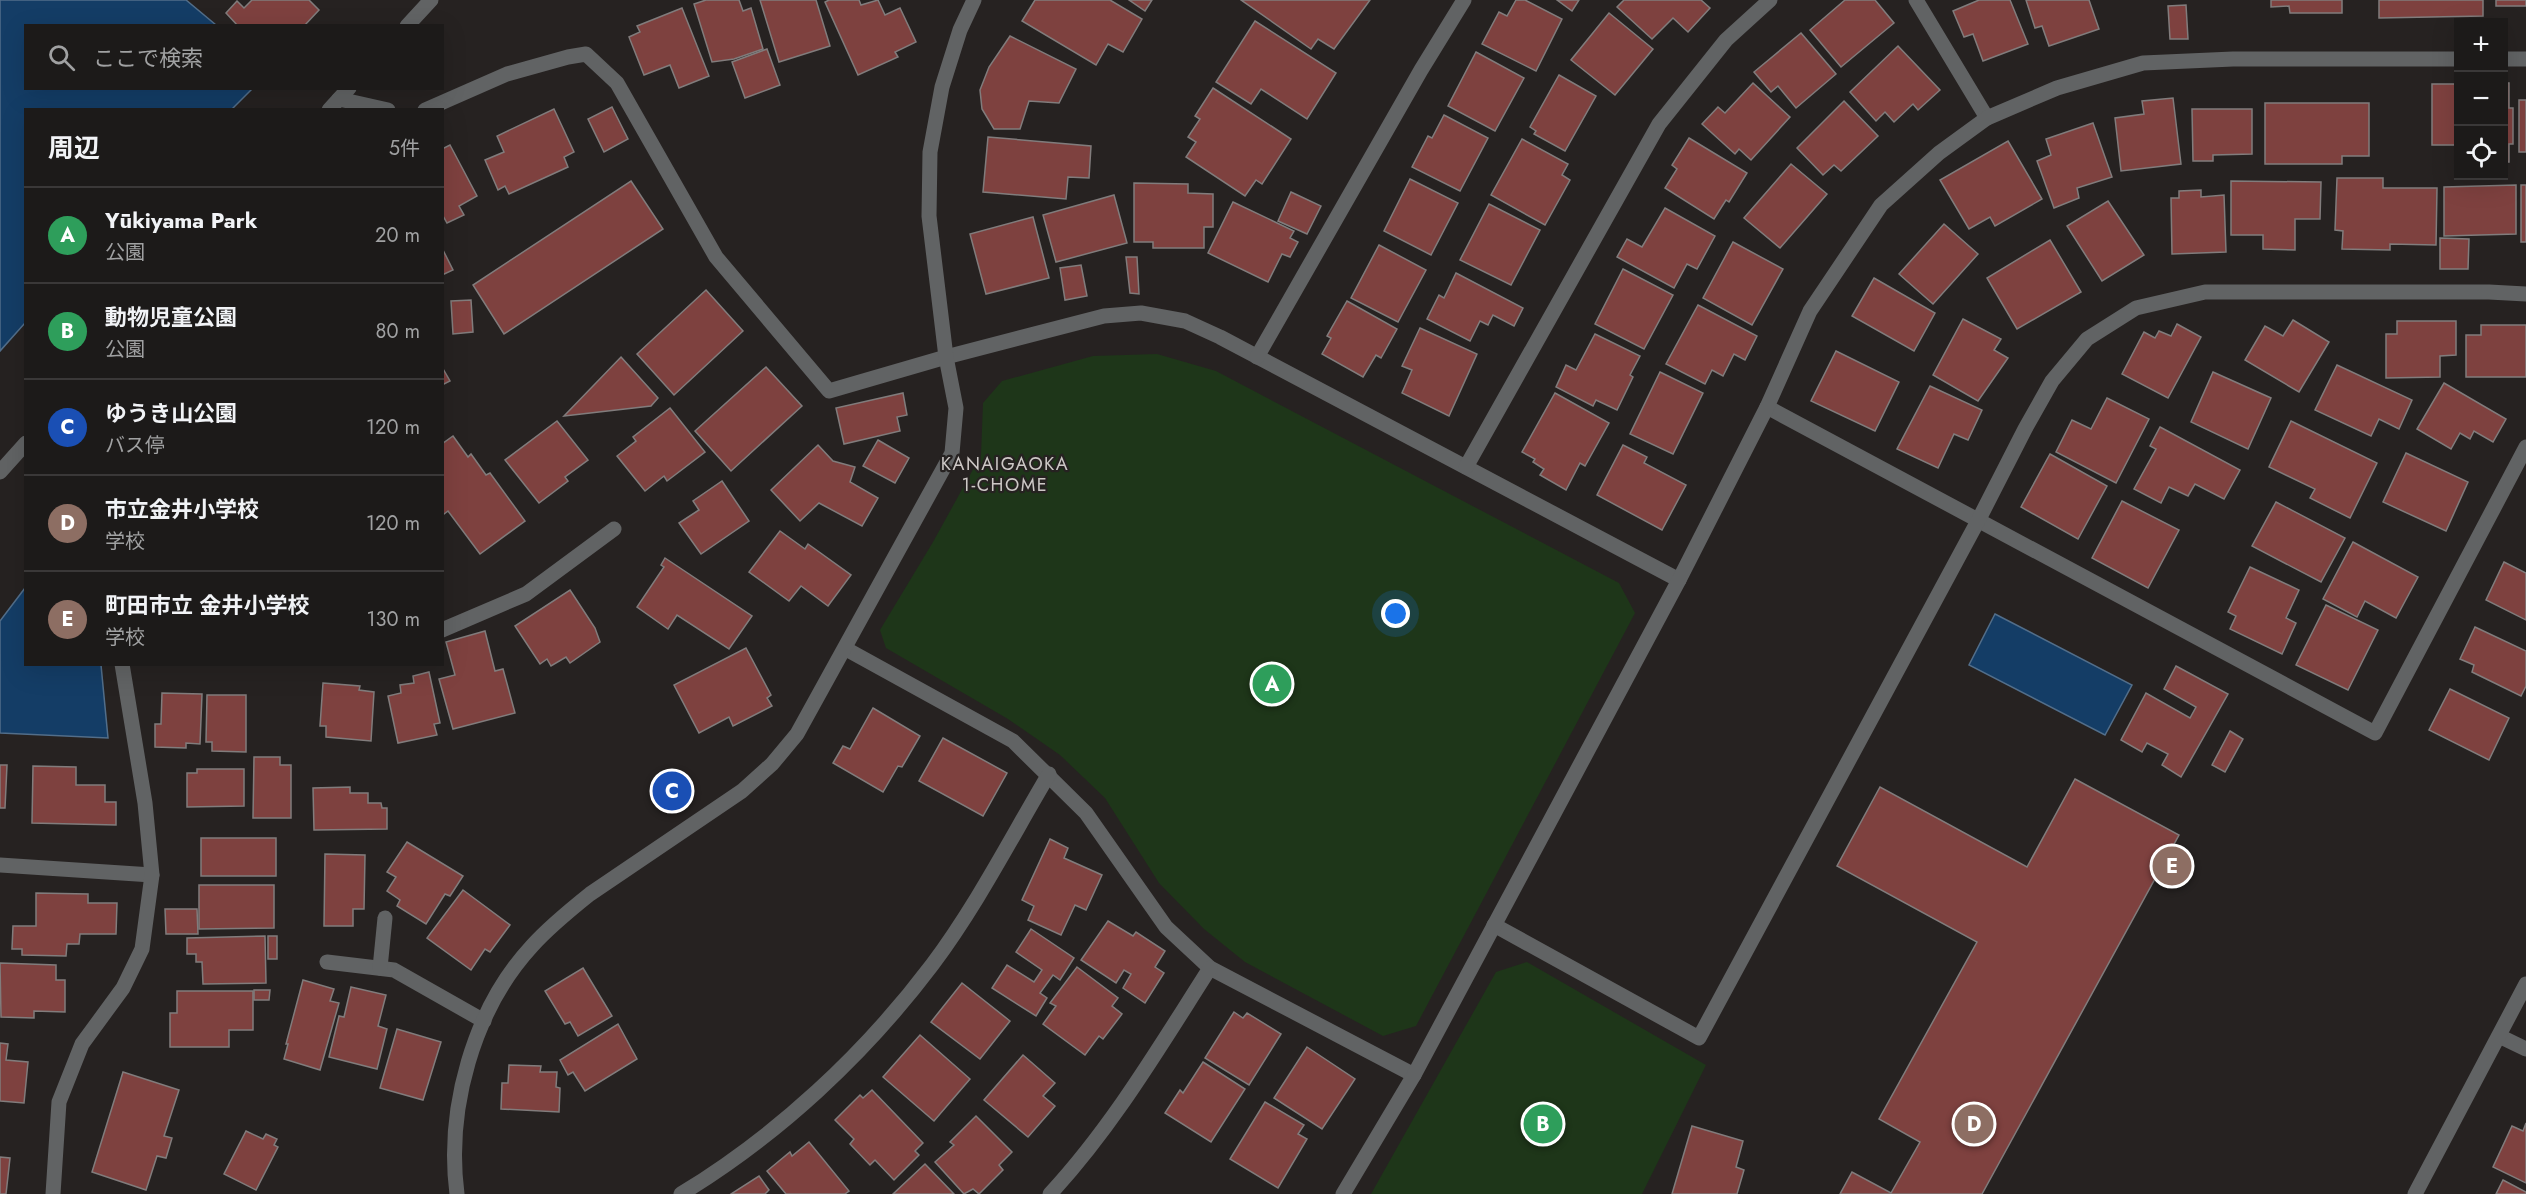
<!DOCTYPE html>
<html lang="ja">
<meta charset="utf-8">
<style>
:root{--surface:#1c1a19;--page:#292726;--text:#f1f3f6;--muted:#a0a1a2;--line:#3a3838;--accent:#8c9099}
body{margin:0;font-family:Jost,"Noto Sans JP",sans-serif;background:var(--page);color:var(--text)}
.controls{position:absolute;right:18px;top:18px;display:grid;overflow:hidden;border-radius:0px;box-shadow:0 6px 24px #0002}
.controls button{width:54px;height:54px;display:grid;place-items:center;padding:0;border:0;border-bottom:2px solid var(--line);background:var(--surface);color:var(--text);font:30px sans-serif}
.you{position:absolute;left:1396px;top:614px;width:21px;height:21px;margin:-15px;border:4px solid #fff;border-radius:50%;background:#1a73e8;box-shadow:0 0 0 9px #1a73e833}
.badge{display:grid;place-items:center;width:39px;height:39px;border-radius:50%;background:var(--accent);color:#fff;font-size:20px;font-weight:700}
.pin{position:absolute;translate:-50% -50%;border:3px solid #fff;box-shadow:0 2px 6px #0006}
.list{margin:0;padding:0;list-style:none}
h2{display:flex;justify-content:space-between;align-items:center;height:78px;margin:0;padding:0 24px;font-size:26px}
h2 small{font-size:20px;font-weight:400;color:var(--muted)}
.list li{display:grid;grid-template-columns:39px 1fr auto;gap:18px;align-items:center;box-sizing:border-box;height:96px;padding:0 24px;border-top:2px solid var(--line)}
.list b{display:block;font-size:22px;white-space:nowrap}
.list p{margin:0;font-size:20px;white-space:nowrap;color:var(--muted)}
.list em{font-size:20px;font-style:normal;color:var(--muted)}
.icon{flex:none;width:33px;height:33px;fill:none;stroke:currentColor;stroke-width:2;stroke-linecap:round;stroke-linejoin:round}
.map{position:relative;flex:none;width:2526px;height:1194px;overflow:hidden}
.search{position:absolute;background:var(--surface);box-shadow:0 6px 24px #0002;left:24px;top:24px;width:420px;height:66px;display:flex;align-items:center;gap:15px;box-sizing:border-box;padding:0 21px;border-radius:0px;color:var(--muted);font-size:22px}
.panel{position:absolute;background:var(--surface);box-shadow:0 6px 24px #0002;left:24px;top:108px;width:420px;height:558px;border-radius:0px}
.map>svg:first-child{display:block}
</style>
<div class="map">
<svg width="2526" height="1194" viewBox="0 0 2526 1194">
<rect width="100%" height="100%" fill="#262221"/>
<!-- green -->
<g fill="#1e3619">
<path d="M1157 354 1216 371 1619 583 1635 613 1416 1026 1383 1036 1245 962 1204 929 1159 883 1105 798 1060 755 1008 719 886 648 880 630 933 542 981 455 983 403 1002 381 1093 356Z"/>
<path d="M1527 962 1706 1065 1642 1194H1371L1496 972Z"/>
</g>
<!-- water -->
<g fill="#143d66" stroke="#526e8a" stroke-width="1.5">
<path d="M0 0H186L216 25 26 26V88L252 89 232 109 26 110 25 323 0 351Z"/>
<path d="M25 588 26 664 101 665 108 738 0 733V621Z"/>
<path d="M1995 614 2132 685 2105 735 1969 665Z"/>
</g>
<!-- building -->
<g fill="#7e413f" stroke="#817c7c" stroke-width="1.5">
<path d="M252 0H309L319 10 304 26H238L226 13 237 1 244 8Z"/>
<path d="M706 0H739L743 11 751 8 763 49 734 59 712 62 694 4Z"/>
<path d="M760 0H816L830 46 779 62Z"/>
<path d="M829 0H859L861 5 878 0 885 15 900 8 916 42 895 52 898 57 858 75 825 2Z"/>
<path d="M1035 0H1110L1142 19 1123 52 1108 44 1096 65 1022 21Z"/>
<path d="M1129 0H1152L1145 11Z"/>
<path d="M1241 0H1370L1334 49 1318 39 1311 49Z"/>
<path d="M1516 0H1525L1562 19 1536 71 1482 44 1499 12 1507 16Z"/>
<path d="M1557 0H1579L1572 11Z"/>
<path d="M1624 0H1701L1710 8 1688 32 1673 18 1652 39 1617 7Z"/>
<path d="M1845 0H1875L1894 23 1841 67 1810 30Z"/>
<path d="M1979 0H2010L2028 44 1983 61 1973 34 1964 37 1953 11Z"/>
<path d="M2026 0H2089L2099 29 2049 46 2042 26 2035 28Z"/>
<path d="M2271 0H2342V13H2290L2289 6 2271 7Z"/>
<path d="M2379 0H2483V16L2379 18Z"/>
<rect x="2496" y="0" width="30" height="6"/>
<path d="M2186 5 2188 39H2170L2168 6Z"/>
<path d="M682 8 709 76 679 88 670 65 644 75 629 37 640 32 637 26Z"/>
<path d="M1609 13 1653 49 1615 95 1571 60Z"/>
<path d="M1255 21 1336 73 1307 119 1261 89 1251 104 1216 82Z"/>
<path d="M1801 33 1836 74 1796 108 1778 86 1771 92 1754 72Z"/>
<path d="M1010 36 1076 69 1059 103 1029 101 1020 129H994L982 109 980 90 989 67Z"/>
<path d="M1898 46 1940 90 1918 110 1913 104 1894 122 1885 112 1876 121 1850 92Z"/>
<path d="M767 49 780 85 745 98 732 62Z"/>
<path d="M1476 52 1524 78 1495 131 1448 106Z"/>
<path d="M1559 75 1596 96 1565 151 1534 134 1536 131 1530 127Z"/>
<path d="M1753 83 1790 117 1751 160 1739 149 1735 154 1702 124 1718 107 1725 113Z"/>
<path d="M2504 83H2509V108H2513V144H2509V162H2504Z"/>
<rect x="2432" y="84" width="26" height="61"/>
<path d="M1213 88 1291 139 1262 184 1256 180 1245 196 1186 157 1196 142 1188 137 1200 119 1195 116Z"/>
<path d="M2173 98 2181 164 2121 171 2115 118 2144 114 2142 101Z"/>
<rect x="2519" y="100" width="7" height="52"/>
<path d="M1844 101 1878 136 1841 171 1834 165 1823 175 1797 148Z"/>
<path d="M2265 103H2369V156H2342V164H2265Z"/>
<path d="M612 107 628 139 604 152 588 119Z"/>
<path d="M554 109 574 152 564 157 568 167 509 194 505 186 498 190 485 160 504 152 497 136Z"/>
<path d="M2192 109H2252V154L2213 155V161H2193Z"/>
<path d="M1444 115 1488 138 1460 191 1412 167 1428 136 1432 138Z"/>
<path d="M2093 123 2112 177 2077 188 2079 198 2054 208 2037 161 2051 155 2046 139Z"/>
<path d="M988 137 1091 146 1089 178 1068 177 1066 199 983 192Z"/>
<path d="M1689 138 1747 173 1729 202 1726 200 1714 219 1665 188 1677 169 1672 165Z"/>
<path d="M1522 139 1568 164 1562 175 1570 180 1545 225 1491 195Z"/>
<path d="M2008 141 2042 199 1995 226 1990 217 1969 229 1940 180Z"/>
<path d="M450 145 477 196 459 206 464 215 447 223 442 214V149Z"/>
<path d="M1791 164 1827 194 1780 248 1744 218Z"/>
<path d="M2337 178H2383V188H2437L2436 245 2390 244V250L2342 249 2343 231 2335 230Z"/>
<path d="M1410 179 1458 203 1431 255 1384 231Z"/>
<path d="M631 181 663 229 504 334 473 285Z"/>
<path d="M2231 181 2321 182 2320 219H2295V250L2263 249V235H2231Z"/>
<path d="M1134 183 1188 184V193L1213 194V227H1204V248H1153V242H1134Z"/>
<path d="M2516 185V234L2444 236V187Z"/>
<rect x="2521" y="185" width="5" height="57"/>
<path d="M2201 190V197L2224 195 2226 252 2172 254 2171 198H2179V191Z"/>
<path d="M1291 192 1321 206 1307 234 1278 221Z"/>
<path d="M1114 195 1127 243 1056 262 1043 215Z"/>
<path d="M2108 201 2144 255 2102 281 2067 226Z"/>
<path d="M1233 202 1294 231 1290 238 1298 242 1290 257 1282 254 1268 282 1208 253Z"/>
<path d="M1489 204 1540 230 1511 285 1460 260Z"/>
<path d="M1665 208 1715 236 1697 269 1687 264 1674 288 1617 257 1627 239 1642 247Z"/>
<path d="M1033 217 1049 278 986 294 970 234Z"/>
<path d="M1944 224 1978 254 1933 304 1899 274Z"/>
<path d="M2440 238 2469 239 2468 269H2440Z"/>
<path d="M2050 240 2081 292 2017 329 1987 278Z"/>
<path d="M1733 242 1783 269 1752 325 1703 298Z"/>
<path d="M1379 245 1426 270 1398 322 1351 298Z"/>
<path d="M442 248 453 270 442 275Z"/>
<path d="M1126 257H1137L1139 294 1130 293Z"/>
<path d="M1081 265 1087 296 1065 300 1060 268Z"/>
<path d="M1623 269 1673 295 1644 349 1595 324Z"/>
<path d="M1456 273 1523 308 1514 326 1493 315 1488 325 1480 321 1470 341 1427 319 1439 295 1444 298Z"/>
<path d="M1874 278 1935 313 1914 351 1852 316Z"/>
<path d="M706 290 743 331 674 395 637 354Z"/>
<path d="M471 300 473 332 453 334 451 301Z"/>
<path d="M1347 301 1397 329 1381 358 1376 355 1363 377 1322 354 1331 338 1327 336Z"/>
<path d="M1698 305 1757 336 1745 360 1734 354 1723 376 1712 370 1705 384 1666 364Z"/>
<path d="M1963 319 2001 339 1994 350 2008 358 1978 401 1933 375Z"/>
<path d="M2293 320 2329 342 2299 392 2245 360 2265 326 2283 336Z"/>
<path d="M2397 321H2456V355L2440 356V377L2386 378V334H2397Z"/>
<path d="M2177 324 2201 337 2168 398 2122 374 2144 332 2155 338 2159 331 2171 336Z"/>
<path d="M2481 325H2526V377H2466V335H2481Z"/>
<path d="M1420 328 1477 354 1449 416 1402 393 1412 370 1402 366Z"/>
<path d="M1595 334 1640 356 1630 375 1633 377 1617 410 1596 400 1593 406 1556 387 1566 365 1576 370Z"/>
<path d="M1836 351 1899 382 1875 431 1811 401Z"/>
<path d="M621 357 658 398 651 406 564 416Z"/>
<path d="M2337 365 2412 400 2399 429 2379 419 2371 436 2315 410Z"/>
<path d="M442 367 450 381 442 385Z"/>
<path d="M766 367 802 406 731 471 695 431Z"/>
<path d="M1660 372 1703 393 1673 454 1630 434Z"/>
<path d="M2213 372 2271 398 2248 449 2191 422Z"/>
<path d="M2444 383 2506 419 2493 442 2474 431 2470 439 2460 433 2451 449 2417 429Z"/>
<path d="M1930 386 1982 410 1968 440 1954 434 1938 468 1897 449Z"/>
<path d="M903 393 907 415 897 417 900 431 844 444 836 408Z"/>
<path d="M1555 393 1609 423 1585 466 1580 463 1566 490 1540 475 1544 469 1533 462 1535 459 1522 452Z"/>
<path d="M2107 398 2149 419 2116 483 2056 452 2072 420 2091 429Z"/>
<path d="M670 408 705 452 667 481 664 476 645 491 617 456 636 441 633 437Z"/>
<path d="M557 421 588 460 565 477 568 481 539 503 505 460Z"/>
<path d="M2291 421 2377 463 2350 518 2310 498 2315 489 2269 467Z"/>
<path d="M2160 427 2240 470 2224 499 2195 484 2188 496 2169 487 2161 503 2134 489 2156 449 2150 446Z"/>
<path d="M453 436 468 457 471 454 486 475 490 473 525 521 480 554 448 511 444 514 442 512V444Z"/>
<path d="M878 440 909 458 895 483 863 466Z"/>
<path d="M818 445 833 461 855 467 850 482 878 498 862 526 819 503 800 521 771 490Z"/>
<path d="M1623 445 1647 457 1644 463 1686 485 1662 530 1597 495Z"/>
<path d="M2406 453 2468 482 2446 531 2383 502Z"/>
<path d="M2050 454 2107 486 2078 539 2021 507Z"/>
<path d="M722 481 749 521 701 554 679 523 699 510 693 501Z"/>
<path d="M2122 501 2179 530 2148 588 2092 558Z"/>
<path d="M2276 502 2345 538 2321 582 2252 546Z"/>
<path d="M780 531 805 549 808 544 851 575 828 606 801 586 789 601 749 572Z"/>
<path d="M2353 542 2418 577 2396 618 2365 601 2357 617 2323 599Z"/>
<path d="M665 558 752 616 729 649 677 615 668 629 637 607 664 567 661 565Z"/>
<path d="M2504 562 2526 573V620L2486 600Z"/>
<path d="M2250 567 2299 590 2286 618 2296 623 2282 654 2230 629 2236 616 2228 612Z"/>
<path d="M570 590 595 628 600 642 570 663 566 657 551 666 547 659 540 664 515 626Z"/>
<path d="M2326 605 2378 630 2348 690 2296 665Z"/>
<path d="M2475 627 2526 651V686L2521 696 2472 672 2474 665 2460 659Z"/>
<path d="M485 631 495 671 503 669 515 713 453 729 439 679 455 675 446 642Z"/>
<path d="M746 648 771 695 767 698 772 706 733 726 729 717 699 733 674 685Z"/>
<path d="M2176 666 2228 694 2181 777 2162 765 2168 754 2147 743 2142 752 2121 740 2146 693 2190 718 2196 707 2164 689Z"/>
<path d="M429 672 440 723 434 724 437 735 398 743 388 696 401 693 400 685 414 683 413 676Z"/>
<path d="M323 683 360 686 359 690 374 692 371 741 326 737V726H320Z"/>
<path d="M2450 689 2509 718 2489 760 2429 730Z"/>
<path d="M162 693 202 694 200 744 186 743V748L155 747V724H161Z"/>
<path d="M207 695H246V752L212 751V742H206Z"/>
<path d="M873 708 920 736 902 767 898 766 883 792 833 763 843 746 850 749Z"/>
<path d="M2230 731 2243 739 2225 772 2212 765Z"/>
<path d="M943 738 1007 773 983 816 919 781Z"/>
<path d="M254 757H280V765H291V818H253Z"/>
<path d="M0 765H7L5 808H0Z"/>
<path d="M33 766 76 767V785H105V802H116V825L32 823Z"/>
<path d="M197 769H244V806L187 807V773H197Z"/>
<path d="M2075 779 2179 835 1982 1194H1840L1852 1172 1891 1193 1920 1142 1879 1119 1977 942 1837 866 1880 787 2027 867Z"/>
<path d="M350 787V793H368V803H381L382 808H387V829L314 830 313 788Z"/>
<rect x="201" y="838" width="75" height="38"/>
<path d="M1050 839 1068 848 1064 858 1102 875 1086 910 1075 905 1061 935 1028 920 1034 906 1022 900Z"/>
<path d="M407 842 463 876 450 896 445 894 426 924 397 906 400 900 387 891 396 877 387 872Z"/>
<path d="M325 854 365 855 364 909H353V926H324Z"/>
<path d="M199 885H274V928L199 929Z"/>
<path d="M463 890 510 925 490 952 485 949 471 970 427 938Z"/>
<path d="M36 893 88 894V903H117L116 934H80L79 944H67L66 956 22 955V949H12L13 926H36Z"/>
<path d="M165 909H197L198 934H166Z"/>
<path d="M1108 921 1133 936 1136 932 1165 951 1155 967 1164 973 1145 1003 1123 988 1131 974 1124 970 1116 983 1081 960Z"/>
<path d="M1031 929 1074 958 1060 980 1053 975 1040 993 1047 998 1036 1016 992 988 1007 965 1034 982 1042 970 1016 952Z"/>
<path d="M265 936 266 983 203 984 202 962H196V954H187V938Z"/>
<rect x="268" y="936" width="9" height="23"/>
<path d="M0 963 56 965V980H65V1012L34 1011V1018L1 1017Z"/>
<path d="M1077 967 1118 998 1112 1006 1122 1014 1103 1039 1099 1036 1085 1055 1043 1024 1056 1006 1050 1003Z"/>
<path d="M583 968 612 1016 578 1036 570 1022 565 1024 545 991Z"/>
<path d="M303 980 334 989 330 1001 339 1003 320 1070 284 1059 288 1044H286Z"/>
<path d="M962 983 1010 1021 980 1059 931 1022Z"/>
<path d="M351 987 386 995 378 1026 387 1029 377 1069 329 1057 339 1016 344 1017Z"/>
<path d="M254 990H270L269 1000H254Z"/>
<path d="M177 991H253V1030H229V1047H170V1013H177Z"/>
<path d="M1234 1012 1243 1018 1247 1013 1281 1034 1249 1085 1205 1058Z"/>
<path d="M618 1024 637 1059 585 1091 573 1072 568 1075 560 1060Z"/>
<path d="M397 1029 441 1042 423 1100 380 1088Z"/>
<path d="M920 1035 970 1079 934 1121 883 1077Z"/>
<path d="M0 1043 8 1044 6 1060 28 1062 24 1103 0 1101Z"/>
<path d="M1307 1047 1355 1079 1322 1129 1274 1098Z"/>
<path d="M1023 1055 1055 1083 1043 1096 1055 1106 1028 1137 984 1100Z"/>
<path d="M1203 1062 1245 1089 1211 1142 1165 1113 1180 1090 1183 1093Z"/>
<path d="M509 1065 541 1066 540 1072H557L556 1087 560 1088 559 1112 501 1109 502 1083H508Z"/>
<path d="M123 1072 179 1090 164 1136 172 1138 166 1158 157 1156 146 1190 92 1172Z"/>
<path d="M872 1090 923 1143 915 1151 919 1155 894 1180 875 1160 870 1165 850 1144 854 1139 835 1120 860 1095 863 1098Z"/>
<path d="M1265 1102 1304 1125 1298 1134 1307 1139 1278 1188 1230 1159Z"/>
<path d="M976 1116 1012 1152 999 1165 1003 1170 979 1194 973 1189 964 1194 935 1162 954 1145 950 1142Z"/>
<path d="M2526 1123V1183L2493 1167 2512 1126 2523 1131Z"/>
<path d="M1692 1126 1743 1141 1736 1167 1744 1170 1737 1194H1672Z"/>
<path d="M246 1131 263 1139 266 1134 277 1139 274 1145 278 1147 256 1190 224 1174Z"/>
<path d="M809 1142 849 1191 845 1194H786L767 1171 790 1152 792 1156Z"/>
<path d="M0 1157 10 1158 6 1194H0Z"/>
<path d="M925 1164 954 1194H893Z"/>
<path d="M759 1176 769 1190 765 1194H731Z"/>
<path d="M2503 1180 2526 1192V1194H2496Z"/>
</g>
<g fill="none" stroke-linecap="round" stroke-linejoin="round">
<!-- service -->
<g stroke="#616364" stroke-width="15">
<path d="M327 962 394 970 484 1021"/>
<path d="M380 968 385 918"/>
</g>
<!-- minor -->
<g stroke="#616364" stroke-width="15">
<path d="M1916 0 1987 118"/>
<path d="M407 26 431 0"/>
<path d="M2504 59H2526"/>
<path d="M339 99 388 110"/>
<path d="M329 110 349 88"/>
<path d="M425 110 507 74 568 57 586 54 617 83 716 257 829 391 946 357 1104 316 1141 313 1185 321 1220 337 1679 580"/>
<path d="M1257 357 1421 70 1464 0"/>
<path d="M1767 407 2375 733 2526 447"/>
<path d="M1466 467 1659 124 1726 40 1770 0"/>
<path d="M0 472 26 443"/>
<path d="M442 630 526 594 614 529"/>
<path d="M846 649 1013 741 1086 813 1166 927 1210 968 1414 1075"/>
<path d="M0 865 152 875"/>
<path d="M1494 925 1699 1038 1979 519 2025 429 2052 381 2087 339 2136 308 2205 292H2489L2526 294"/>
<path d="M2499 1036 2526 1049"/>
<path d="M53 1194 59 1102 82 1044 123 988 142 949 152 875 145 803 122 664"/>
<path d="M457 1194C446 1109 473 1010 532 946 549 927 570 910 590 894L742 791 772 764 797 734 952 453 956 408 946 357 929 216 930 152 942 87 960 30 974 0"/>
<path d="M681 1194C778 1135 864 1055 932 965 977 905 1011 838 1049 774"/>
<path d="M1050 1194C1113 1126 1160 1046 1210 968"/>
<path d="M1343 1194 1414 1075 1679 580 1767 407 1810 311 1881 205 1939 153 1987 118 2057 88 2143 63 2233 59H2458"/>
</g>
<!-- tertiary -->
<path stroke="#616364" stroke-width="15" d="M2415 1194 2526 984"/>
</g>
<g text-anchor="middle" stroke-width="4.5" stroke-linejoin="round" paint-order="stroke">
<!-- neighbourhood labels -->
<g font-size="18" letter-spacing="1.5" fill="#cdc8c6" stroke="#262221">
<text x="1005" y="470">KANAIGAOKA<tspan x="1005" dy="21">1-CHOME</tspan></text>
</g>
</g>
</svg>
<div class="controls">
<button>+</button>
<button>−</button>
<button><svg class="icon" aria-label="locate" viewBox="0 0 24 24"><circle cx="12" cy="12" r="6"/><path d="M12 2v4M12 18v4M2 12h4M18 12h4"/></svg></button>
</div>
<div class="you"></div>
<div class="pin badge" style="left:1272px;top:684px;background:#2e9e5b">A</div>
<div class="pin badge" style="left:1543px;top:1124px;background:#2e9e5b">B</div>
<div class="pin badge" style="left:672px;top:791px;background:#1a4fb4">C</div>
<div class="pin badge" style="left:1974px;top:1124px;background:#8d6e63">D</div>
<div class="pin badge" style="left:2172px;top:866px;background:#8d6e63">E</div>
<div class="search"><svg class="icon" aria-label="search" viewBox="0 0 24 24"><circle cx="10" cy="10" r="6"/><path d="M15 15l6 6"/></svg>ここで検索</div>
<section class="panel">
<h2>周辺<small>5件</small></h2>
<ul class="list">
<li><span class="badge" style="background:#2e9e5b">A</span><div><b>Yūkiyama Park</b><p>公園</p></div><em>20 m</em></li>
<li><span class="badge" style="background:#2e9e5b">B</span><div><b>動物児童公園</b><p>公園</p></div><em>80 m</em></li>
<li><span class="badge" style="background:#1a4fb4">C</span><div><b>ゆうき山公園</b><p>バス停</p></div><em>120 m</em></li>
<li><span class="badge" style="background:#8d6e63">D</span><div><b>市立金井小学校</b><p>学校</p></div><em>120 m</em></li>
<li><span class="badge" style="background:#8d6e63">E</span><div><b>町田市立 金井小学校</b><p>学校</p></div><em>130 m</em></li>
</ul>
</section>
</div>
